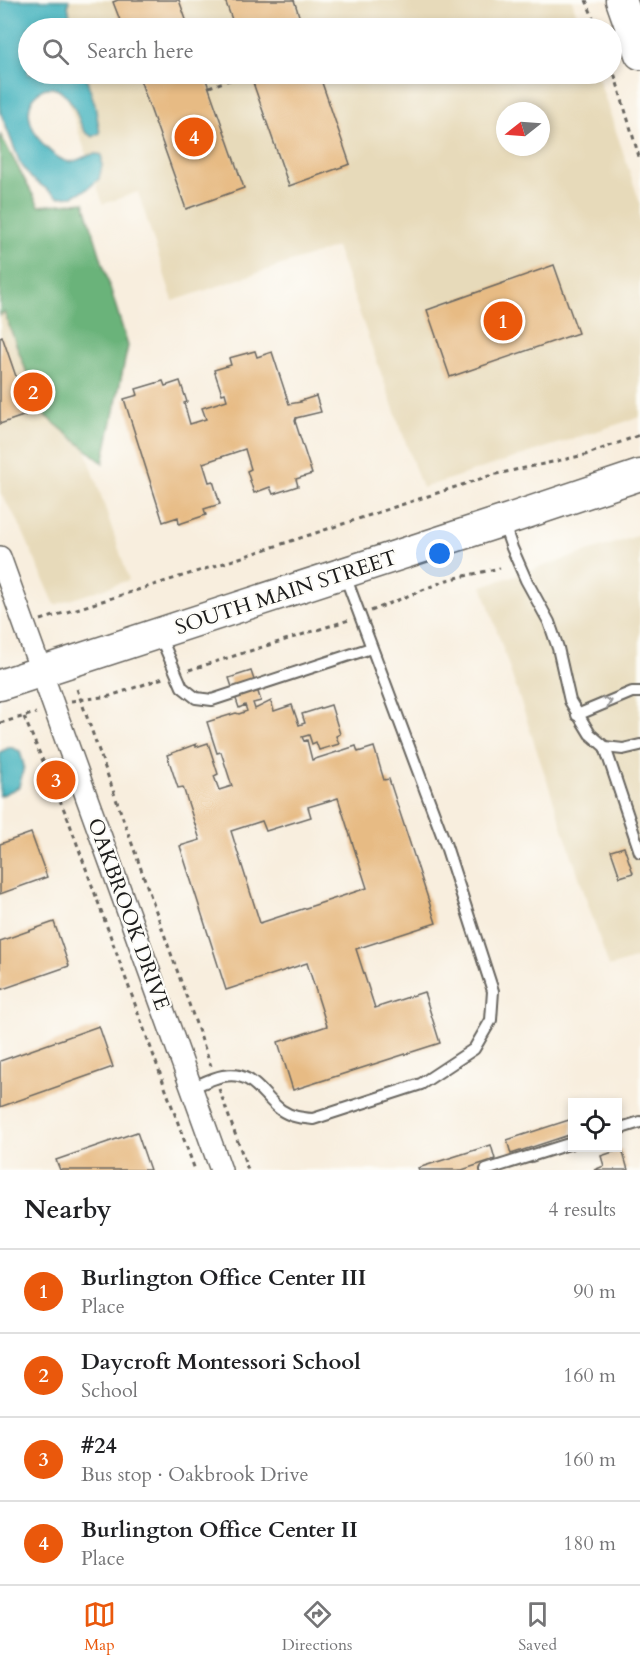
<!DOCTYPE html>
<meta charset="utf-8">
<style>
:root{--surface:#fff;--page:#f2f2f2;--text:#202124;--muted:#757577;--line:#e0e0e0;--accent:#ea580c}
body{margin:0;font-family:Cardo,serif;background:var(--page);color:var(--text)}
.controls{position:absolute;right:18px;bottom:18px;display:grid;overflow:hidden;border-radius:0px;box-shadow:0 3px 9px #0003}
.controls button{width:54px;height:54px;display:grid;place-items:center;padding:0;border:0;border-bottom:2px solid var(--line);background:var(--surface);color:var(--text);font:30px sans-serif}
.compass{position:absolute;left:496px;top:102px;width:54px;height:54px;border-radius:50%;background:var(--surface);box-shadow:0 3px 9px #0003;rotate:253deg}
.you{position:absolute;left:440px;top:554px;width:21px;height:21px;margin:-15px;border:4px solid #fff;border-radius:50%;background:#1a73e8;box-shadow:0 0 0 9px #1a73e833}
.badge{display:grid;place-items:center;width:39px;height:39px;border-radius:50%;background:var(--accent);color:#fff;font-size:20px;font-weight:700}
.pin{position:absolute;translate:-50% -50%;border:3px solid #fff;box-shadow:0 2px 6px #0006}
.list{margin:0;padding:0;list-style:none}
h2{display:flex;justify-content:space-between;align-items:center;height:78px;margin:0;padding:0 24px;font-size:26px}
h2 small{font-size:20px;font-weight:400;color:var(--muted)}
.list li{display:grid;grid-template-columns:39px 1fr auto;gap:18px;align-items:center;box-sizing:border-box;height:84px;padding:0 24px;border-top:2px solid var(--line)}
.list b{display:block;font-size:22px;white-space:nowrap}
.list p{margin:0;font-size:20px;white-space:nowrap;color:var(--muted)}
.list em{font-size:20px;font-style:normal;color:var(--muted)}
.icon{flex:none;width:33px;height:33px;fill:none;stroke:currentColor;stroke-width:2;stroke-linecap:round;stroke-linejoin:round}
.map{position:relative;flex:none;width:640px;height:1170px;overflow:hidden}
.search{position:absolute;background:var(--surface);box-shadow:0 3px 9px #0003;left:18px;right:18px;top:18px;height:66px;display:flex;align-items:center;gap:15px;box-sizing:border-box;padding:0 21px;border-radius:33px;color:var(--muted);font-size:22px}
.sheet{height:414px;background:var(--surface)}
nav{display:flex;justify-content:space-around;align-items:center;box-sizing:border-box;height:84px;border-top:2px solid var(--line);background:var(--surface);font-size:16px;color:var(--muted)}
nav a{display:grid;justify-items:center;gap:3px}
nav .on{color:var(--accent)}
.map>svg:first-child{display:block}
</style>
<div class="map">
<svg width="640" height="1170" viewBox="0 0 640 1170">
<rect width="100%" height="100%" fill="#fdfcf7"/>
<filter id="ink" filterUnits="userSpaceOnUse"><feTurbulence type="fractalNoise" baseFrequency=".0167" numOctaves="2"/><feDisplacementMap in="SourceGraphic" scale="12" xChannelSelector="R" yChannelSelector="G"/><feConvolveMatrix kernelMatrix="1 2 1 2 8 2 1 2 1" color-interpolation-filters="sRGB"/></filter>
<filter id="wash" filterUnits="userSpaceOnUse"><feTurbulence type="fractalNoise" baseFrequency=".008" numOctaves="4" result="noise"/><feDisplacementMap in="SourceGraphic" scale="24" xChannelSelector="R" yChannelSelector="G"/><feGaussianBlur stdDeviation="1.35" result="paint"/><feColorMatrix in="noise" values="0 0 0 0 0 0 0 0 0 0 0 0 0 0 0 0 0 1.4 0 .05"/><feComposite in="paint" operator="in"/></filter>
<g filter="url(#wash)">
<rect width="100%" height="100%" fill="#f8eede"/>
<!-- built -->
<g fill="#e7daba" fill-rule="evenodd">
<path d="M35 0H572L581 28H44Z"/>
<path d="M59 74H597L640 203V417L422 488 336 247 173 301 138 192 103 204ZM505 111H541V147H505Z"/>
<path d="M30 281 129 580 55 605 18 521 0 493V291Z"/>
<path d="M640 535V957L609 967 482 586Z"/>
</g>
<!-- forest -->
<path fill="#6ab37a" stroke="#43684b" stroke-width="1.5" d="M0 134 39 206 84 202 128 346 103 463 42 413 4 312 0 316Z"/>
<!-- water -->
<g fill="#43b2bd" stroke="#30676c" stroke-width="1.5">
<path d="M0 0H69L68 5 72 28H28V74H85L95 105 100 133 93 137 86 133C76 121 79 107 63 93 58 89 52 87 46 88 41 89 38 92 35 96 18 117 43 151 63 160 76 167 87 150 102 155V166L99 179 87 189 73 196 58 197 31 178 20 163 0 111Z"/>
<path d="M10 747 20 751 24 766 19 787 0 796V752Z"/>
</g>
<g id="blocks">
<!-- building -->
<g fill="#e7bb84" fill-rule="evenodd">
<path d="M118 0H179L189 28H123L113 2Z"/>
<path d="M225 0H294L303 28H235Z"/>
<path d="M138 74H204L244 188 186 209Z"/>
<path d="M250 74H319L350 164 289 186Z"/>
<path d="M554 265 578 333 450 377 427 310Z"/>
<path d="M2 336 29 414 0 424V337Z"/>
<path d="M255 351 257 357 272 352 289 404 301 402 300 401 316 396 321 412 296 418 295 421 312 474 296 479 298 486 273 494 270 487 254 493 247 471 251 469 245 449 203 463 209 482 213 481 220 504 204 509 206 515 179 524 178 517 163 522 124 399 138 395 136 389 163 381 165 386 180 381 187 402 184 403 190 424 206 419 202 408 227 400 225 393 222 394 214 370 231 365 229 358Z"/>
<path d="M251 671 261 701 253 703 255 709 271 701 274 711 292 705 299 725 305 723 302 714 331 705 340 734 336 736 339 744 319 750 316 742 312 744 309 735 302 737 304 741 307 740 312 760 356 746 358 752 374 747 384 780 389 779 436 923 356 949 375 1008 424 992 440 1043 293 1090 278 1042 327 1026 307 963 226 990 180 846 200 840 183 787 178 788 167 755 196 744V747L208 743 218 774 214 776 219 790 232 786 221 752 217 753 207 722 236 713 239 714 247 711 245 705 239 708 229 678ZM338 798 367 888 260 923 231 831 262 821 266 831 311 817 308 807Z"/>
<path d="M31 833 47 877 0 894V844Z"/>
<path d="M624 847 633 873 620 877 611 851Z"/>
<path d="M54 922 69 966 0 990V941Z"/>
<path d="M99 1026 113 1067 0 1107V1061Z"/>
<path d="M572 1119V1134L511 1154 507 1140Z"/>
<path d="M137 1132 150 1170H60L56 1160Z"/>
<path d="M491 1145 495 1159 462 1170H419L418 1168Z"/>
<path d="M622 1149 628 1170H594L604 1166 601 1156Z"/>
</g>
</g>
</g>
<g filter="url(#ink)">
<use href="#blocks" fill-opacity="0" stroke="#696660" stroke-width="1.5"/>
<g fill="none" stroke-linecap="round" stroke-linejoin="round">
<!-- lane casing -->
<g stroke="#696660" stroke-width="14">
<g id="lane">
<path d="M503 522 512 548 526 580 549 622 558 648 570 701 590 734 605 747 640 852"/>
<path d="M160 636 182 687 196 698 212 700 371 648"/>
<path d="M577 715 632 692H640"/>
<path d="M605 747 623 749 640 745"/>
<path d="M191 1088C201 1084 212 1078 223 1076 253 1070 262 1096 281 1110 291 1117 302 1118 313 1119L421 1084 474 1049 491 1020 493 991 445 843 344 573"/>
<path d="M618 1129 640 1122"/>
<path d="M486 1170 572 1143"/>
</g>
</g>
<!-- street casing -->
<g stroke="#696660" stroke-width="24">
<path id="street" d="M0 557 221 1170"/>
</g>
<!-- secondary casing -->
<g stroke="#696660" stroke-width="33">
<g id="secondary">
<path d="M621 0 640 54"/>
<path d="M0 685 503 521 640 475"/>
</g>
</g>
<!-- path -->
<g stroke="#696660" stroke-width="3" stroke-dasharray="4.5 4.5" stroke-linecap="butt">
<path d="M586 0 597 28"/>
<path d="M612 66 640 160"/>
<path d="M209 87 247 74"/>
<path d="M371 611 447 580 500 568"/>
<path d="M41 620 218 565 492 475 585 455 640 435"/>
<path d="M189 670 349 620"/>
<path d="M77 689 211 1066"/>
<path d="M71 701 110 696 163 678"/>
<path d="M24 717 68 819 195 1170"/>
<path d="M0 723 36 713"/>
<path d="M219 1089 248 1170"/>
</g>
<!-- lane -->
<use href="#lane" stroke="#fff" stroke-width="10"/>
<!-- street -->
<use href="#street" stroke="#fff" stroke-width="21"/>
<!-- secondary -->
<use href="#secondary" stroke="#fff" stroke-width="30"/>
</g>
<!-- one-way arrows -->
<defs><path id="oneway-chevron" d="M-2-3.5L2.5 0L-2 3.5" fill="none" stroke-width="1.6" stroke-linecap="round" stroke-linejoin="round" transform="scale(1.5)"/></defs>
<use stroke="#999" href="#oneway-chevron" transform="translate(608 702) rotate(-22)"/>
</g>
<g text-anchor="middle" stroke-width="4.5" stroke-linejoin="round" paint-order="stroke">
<!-- street labels -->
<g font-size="21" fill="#1c1c1c" stroke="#fdfcf7">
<text transform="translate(286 592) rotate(-18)" y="7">SOUTH MAIN STREET</text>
<text transform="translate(129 914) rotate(70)" y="7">OAKBROOK DRIVE</text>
</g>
</g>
</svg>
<div class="controls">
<button><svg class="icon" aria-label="locate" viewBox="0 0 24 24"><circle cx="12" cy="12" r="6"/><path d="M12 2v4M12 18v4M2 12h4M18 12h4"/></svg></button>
</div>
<svg class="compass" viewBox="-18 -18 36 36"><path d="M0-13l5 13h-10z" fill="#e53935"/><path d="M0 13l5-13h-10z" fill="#757577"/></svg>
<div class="you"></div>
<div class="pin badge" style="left:503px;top:321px">1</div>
<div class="pin badge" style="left:33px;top:392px">2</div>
<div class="pin badge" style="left:56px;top:780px">3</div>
<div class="pin badge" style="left:194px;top:137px">4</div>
<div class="search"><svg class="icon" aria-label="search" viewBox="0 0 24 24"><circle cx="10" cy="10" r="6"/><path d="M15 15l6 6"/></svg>Search here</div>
</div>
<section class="sheet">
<h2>Nearby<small>4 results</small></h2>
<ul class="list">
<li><span class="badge">1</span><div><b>Burlington Office Center III</b><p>Place</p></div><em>90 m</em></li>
<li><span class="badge">2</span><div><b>Daycroft Montessori School</b><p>School</p></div><em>160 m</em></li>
<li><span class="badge">3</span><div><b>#24</b><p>Bus stop · Oakbrook Drive</p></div><em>160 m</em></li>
<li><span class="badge">4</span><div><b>Burlington Office Center II</b><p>Place</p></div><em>180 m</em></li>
</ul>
</section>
<nav>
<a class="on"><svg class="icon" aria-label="map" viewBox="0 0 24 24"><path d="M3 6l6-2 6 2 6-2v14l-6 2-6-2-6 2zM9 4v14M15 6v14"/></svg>Map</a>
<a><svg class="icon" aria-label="directions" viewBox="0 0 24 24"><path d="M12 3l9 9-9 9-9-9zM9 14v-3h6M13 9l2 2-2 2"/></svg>Directions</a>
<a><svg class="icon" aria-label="saved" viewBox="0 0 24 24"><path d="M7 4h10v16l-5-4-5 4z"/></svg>Saved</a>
</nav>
